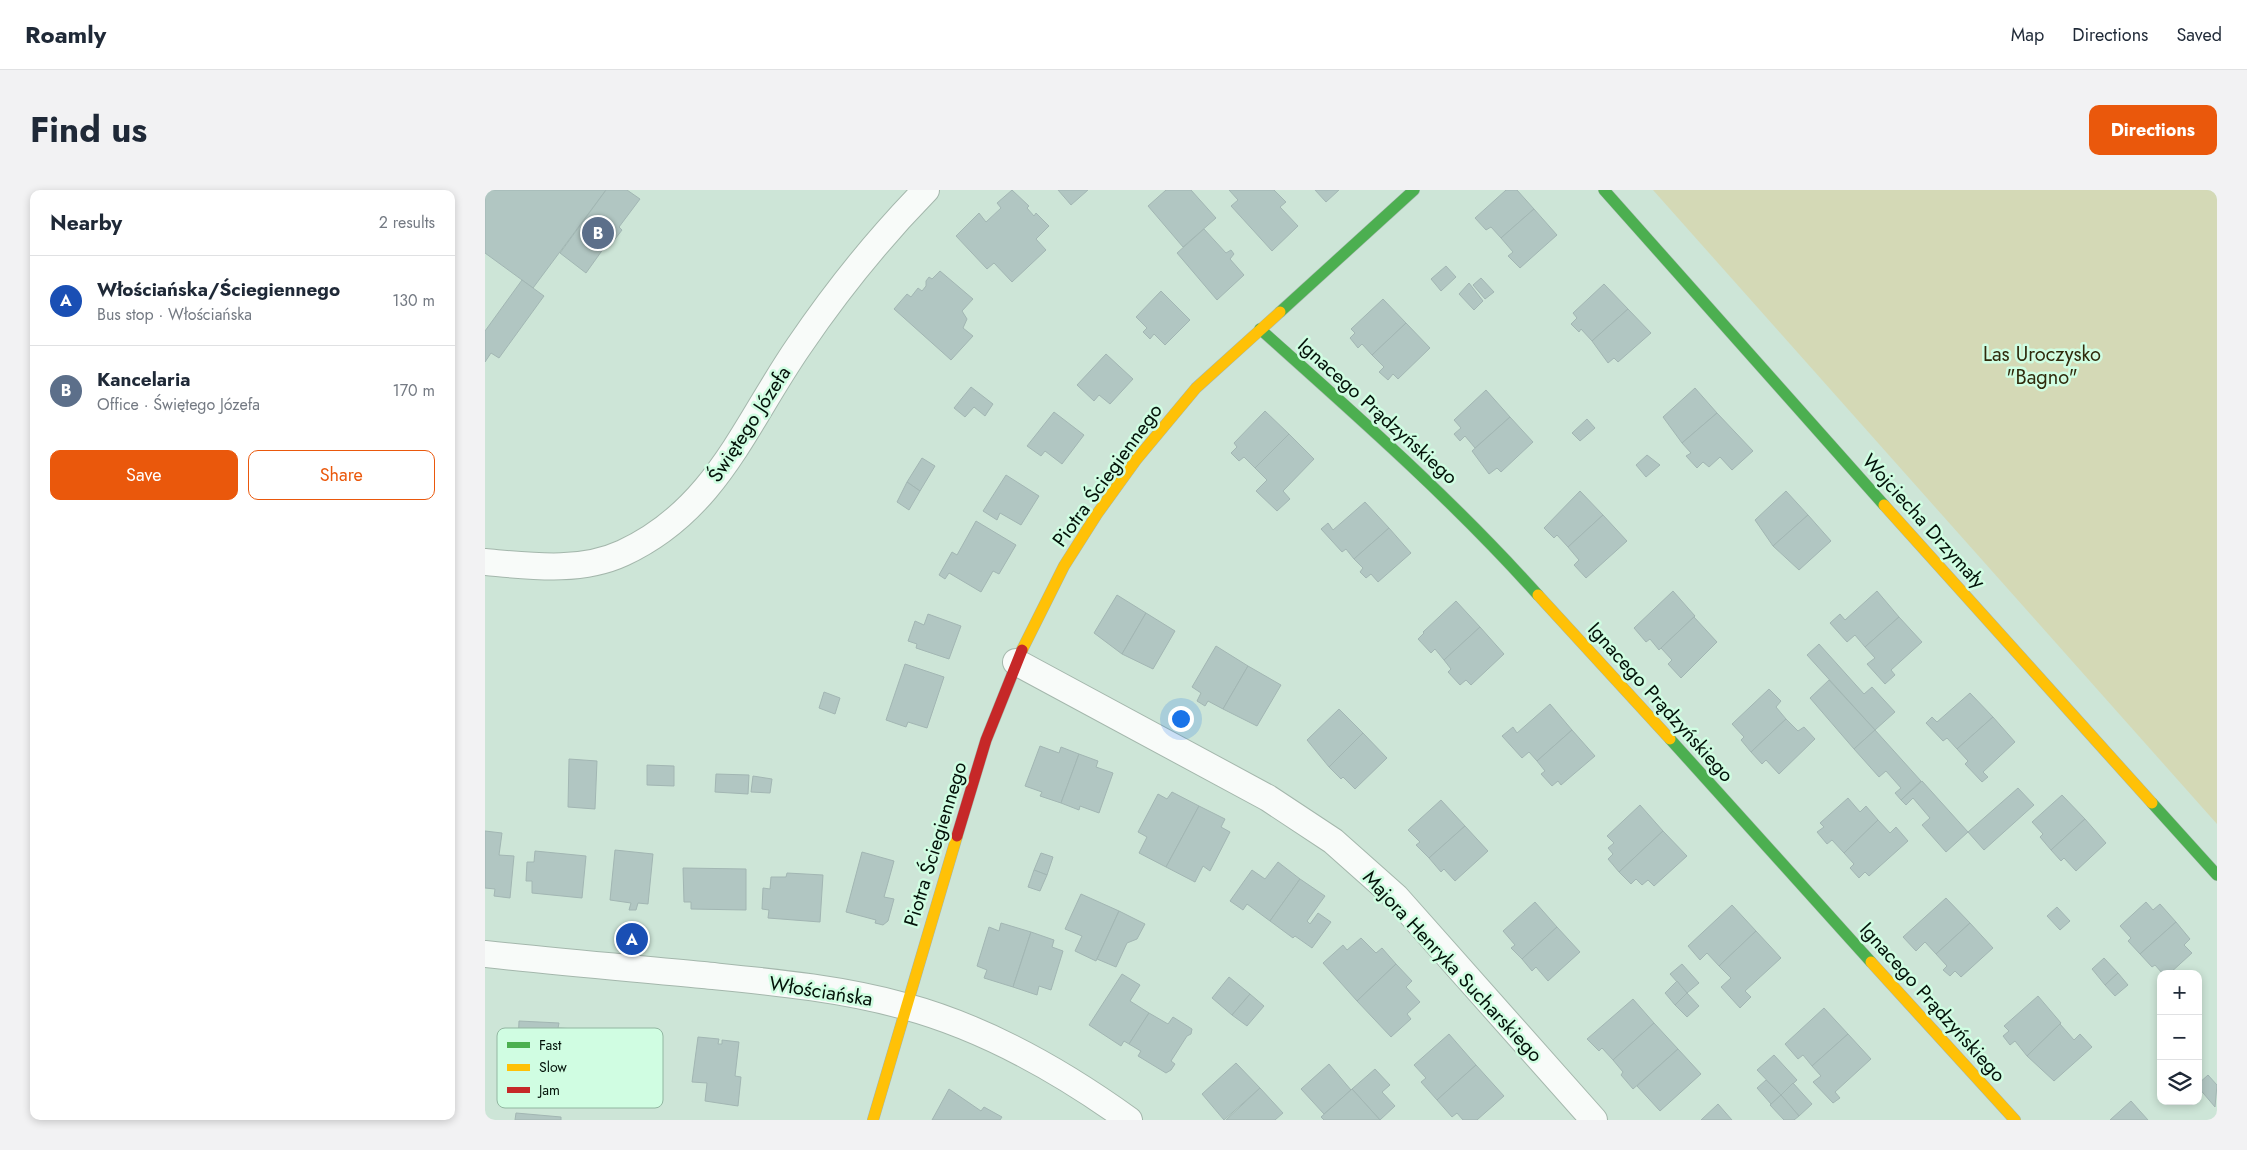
<!DOCTYPE html>
<meta charset="utf-8">
<style>
:root{--surface:#fff;--page:#f2f2f3;--text:#1f2937;--muted:#747a83;--line:#e0e1e3;--accent:#ea580c}
body{margin:0;font-family:Jost,sans-serif;background:var(--page);color:var(--text)}
.controls{position:absolute;right:15px;bottom:15px;display:grid;overflow:hidden;border-radius:10px;box-shadow:0 2px 8px #0003}
.controls button{width:45px;height:45px;display:grid;place-items:center;padding:0;border:0;border-bottom:1px solid var(--line);background:var(--surface);color:var(--text);font:25px sans-serif}
.you{position:absolute;left:695px;top:528px;width:18px;height:18px;margin:-12px;border:4px solid #fff;border-radius:50%;background:#1a73e8;box-shadow:0 0 0 8px #1a73e833}
.badge{display:grid;place-items:center;width:32px;height:32px;border-radius:50%;background:var(--accent);color:#fff;font-size:16px;font-weight:700}
.pin{position:absolute;translate:-50% -50%;border:2px solid #fff;box-shadow:0 1px 5px #0006}
.list{margin:0;padding:0;list-style:none}
h2{display:flex;justify-content:space-between;align-items:center;height:65px;margin:0;padding:0 20px;font-size:21px}
h2 small{font-size:16px;font-weight:400;color:var(--muted)}
.list li{display:grid;grid-template-columns:32px 1fr auto;gap:15px;align-items:center;box-sizing:border-box;height:90px;padding:0 20px;border-top:1px solid var(--line)}
.list b{display:block;font-size:19px;white-space:nowrap}
.list p{margin:0;font-size:16px;white-space:nowrap;color:var(--muted)}
.list em{font-size:16px;font-style:normal;color:var(--muted)}
.actions{display:flex;gap:10px;padding:15px 20px}
.actions a{flex:1;padding:11px 0;border:1px solid var(--accent);border-radius:10px;text-align:center;font-size:18px;color:var(--accent)}
.actions .main{background:var(--accent);color:#fff}
.icon{flex:none;width:28px;height:28px;fill:none;stroke:currentColor;stroke-width:2;stroke-linecap:round;stroke-linejoin:round}
.map{position:relative;flex:none;width:1732px;height:930px;overflow:hidden;border-radius:10px}
header{display:flex;align-items:center;gap:30px;box-sizing:border-box;height:70px;padding:0 25px;background:var(--surface);border-bottom:1px solid var(--line)}
header strong{font-size:24px}
nav{display:flex;gap:28px;margin-inline-start:auto;font-size:18px}
.intro{display:flex;align-items:center;justify-content:space-between;box-sizing:border-box;height:120px;padding:0 30px}
h1{margin:0;font-size:35px}
.button{padding:12px 22px;border-radius:10px;background:var(--accent);color:#fff;font-size:18px;font-weight:700}
main{display:flex;gap:30px;padding:0 30px}
aside{flex:1;background:var(--surface);border-radius:10px;box-shadow:0 2px 8px #0003}
.map>svg:first-child{display:block}
</style>
<header>
<strong>Roamly</strong>
<nav><a>Map</a><a>Directions</a><a>Saved</a></nav>
</header>
<div class="intro"><h1>Find us</h1><a class="button">Directions</a></div>
<main>
<aside>
<h2>Nearby<small>2 results</small></h2>
<ul class="list">
<li><span class="badge" style="background:#1a4fb4">A</span><div><b>Włościańska/Ściegiennego</b><p>Bus stop · Włościańska</p></div><em>130 m</em></li>
<li><span class="badge" style="background:#5c6f8a">B</span><div><b>Kancelaria</b><p>Office · Świętego Józefa</p></div><em>170 m</em></li>
</ul>
<div class="actions"><a class="main">Save</a><a>Share</a></div>
</aside>
<div class="map">
<svg width="1732" height="930" viewBox="0 0 1732 930">
<rect width="100%" height="100%" fill="#cde5d7"/>
<!-- green -->
<path fill="#d4d9b6" d="M1168 0H1732V634Z"/>
<!-- building -->
<g fill="#b1c6c2" stroke="#a2b6b3">
<path d="M0 0H121L48 98 0 63Z"/>
<path d="M121 0H142L155 9 134 37 137 40 124 57 121 55 101 83 75 63Z"/>
<path d="M527 0 544 16 542 18 549 26 551 23 564 36 551 49 561 60 527 92 509 73 502 79 471 46 494 23 501 32 516 18 512 13Z"/>
<path d="M573 0H603L586 15Z"/>
<path d="M681 0H706L731 28 698 57 663 16Z"/>
<path d="M744 0H789L801 12 795 17 813 36 787 61 746 16 753 10Z"/>
<path d="M830 0H854L841 12Z"/>
<path d="M1021 0H1032L1049 19 1016 48 1006 37 1001 40 990 28Z"/>
<path d="M1049 19 1072 45 1035 78 1023 66 1028 62 1016 48Z"/>
<path d="M719 39 741 63 746 60 749 64 745 69 759 85 732 110 692 63Z"/>
<path d="M961 76 971 87 956 101 946 89Z"/>
<path d="M455 81 488 109 477 121 482 129 478 138 488 146 466 170 409 119 422 104 426 107 433 98 437 101 441 96V91L444 87 447 89Z"/>
<path d="M996 88 1009 102 1000 109 988 95Z"/>
<path d="M37 90 59 106 14 168 6 163 0 172V141Z"/>
<path d="M984 93 998 111 989 120 974 104Z"/>
<path d="M1119 94 1143 119 1107 151 1096 139 1094 142 1086 134 1092 128 1088 123Z"/>
<path d="M676 101 705 130 680 155 669 144 665 149 658 142 662 138 651 127Z"/>
<path d="M898 109 921 133 887 165 877 154 873 158 865 148 870 143 866 139Z"/>
<path d="M1143 119 1166 143 1133 172 1129 168 1123 173 1107 151Z"/>
<path d="M921 133 945 158 913 189 908 184 903 190 894 182 899 177 887 165Z"/>
<path d="M621 164 648 189 625 214 614 205 609 211 592 195Z"/>
<path d="M486 197 508 214 500 226 489 217 480 227 469 218Z"/>
<path d="M1210 198 1232 223 1197 253 1178 227Z"/>
<path d="M1001 200 1025 227 990 258 980 246 975 251 969 244 976 238 969 230Z"/>
<path d="M780 221 804 244 770 278 759 267 754 271 746 263 752 257 749 253Z"/>
<path d="M569 222 599 245 577 274 560 261 556 266 542 256Z"/>
<path d="M1232 223 1268 261 1247 280 1235 267 1224 277 1218 272 1212 278 1201 266 1206 263 1197 253Z"/>
<path d="M1025 227 1048 252 1016 282 1012 278 1004 284 987 261Z"/>
<path d="M1102 229 1110 238 1095 251 1087 243Z"/>
<path d="M804 244 829 269 798 301 805 309 792 321 771 301 782 290 770 278Z"/>
<path d="M1162 265 1175 275 1161 287 1151 275Z"/>
<path d="M437 268 450 276 435 301 422 292Z"/>
<path d="M521 285 554 306 536 335 515 323 512 330 498 321Z"/>
<path d="M422 292 435 301 424 320 412 312Z"/>
<path d="M1095 301 1118 325 1083 357 1072 345 1069 348 1059 338Z"/>
<path d="M1301 301 1323 325 1288 356 1270 330Z"/>
<path d="M880 312 904 338 869 369 861 359 857 362 836 339 843 333 848 340Z"/>
<path d="M1118 325 1142 351 1101 388 1089 375 1094 370 1083 357Z"/>
<path d="M1323 325 1346 351 1314 380 1288 356Z"/>
<path d="M491 331 531 355 514 384 508 381 496 402 464 383 460 389 454 385 467 362 472 365Z"/>
<path d="M904 338 926 363 893 392 886 384 881 388 875 382 878 378 869 369Z"/>
<path d="M1188 401 1210 426 1174 460 1165 449 1161 452 1149 438Z"/>
<path d="M1392 401 1414 427 1380 457 1370 445 1362 452 1345 433 1355 424 1360 430Z"/>
<path d="M632 405 661 423 637 464 609 443Z"/>
<path d="M971 411 995 437 959 470 950 459 946 463 933 449 939 443 938 442Z"/>
<path d="M661 423 690 441 668 479 637 464Z"/>
<path d="M443 424 476 436 464 469 431 458 432 454 423 451 430 431 439 435Z"/>
<path d="M1209 427 1232 452 1196 488 1183 474 1187 470 1176 458Z"/>
<path d="M1414 427 1437 452 1406 480 1410 485 1400 494 1382 474 1390 468 1380 457Z"/>
<path d="M995 437 1019 464 986 495 981 490 975 495 963 482 966 479 959 470Z"/>
<path d="M1334 454 1379 504 1387 497 1410 522 1390 540 1322 465Z"/>
<path d="M731 456 763 476 738 519 723 511 720 516 712 511 716 503 707 497Z"/>
<path d="M420 474 459 487 442 538 423 532 421 537 401 530Z"/>
<path d="M763 476 796 495 772 536 738 519Z"/>
<path d="M1344 490 1390 540 1369 559 1325 508Z"/>
<path d="M1284 499 1296 511 1291 517 1301 529 1266 562 1256 550 1259 547 1247 534Z"/>
<path d="M339 502 355 508 350 524 334 518Z"/>
<path d="M1485 503 1508 527 1472 559 1462 548 1458 551 1441 533 1447 527 1452 532Z"/>
<path d="M1065 514 1087 540 1052 571 1044 562 1037 568 1017 546 1028 537 1032 543Z"/>
<path d="M854 519 878 543 844 577 822 550Z"/>
<path d="M1508 527 1530 552 1498 582 1503 587 1497 592 1480 574 1483 571 1472 559Z"/>
<path d="M1301 529 1313 541 1319 537 1330 549 1294 584 1281 570 1277 574 1266 562Z"/>
<path d="M1087 540 1110 566 1076 595 1073 591 1067 596 1056 584 1060 581 1052 571Z"/>
<path d="M1390 540 1436 591 1416 610 1410 603 1416 598 1401 581 1394 587 1369 559Z"/>
<path d="M878 543 902 568 870 599 858 587 856 589 844 577Z"/>
<path d="M555 556 574 563 576 557 594 564 576 613 555 606 557 602 540 596Z"/>
<path d="M594 564 613 571 611 577 628 583 614 623 595 616 594 620 576 613Z"/>
<path d="M84 569 112 571 110 619 83 617Z"/>
<path d="M162 575 189 576V596L162 595Z"/>
<path d="M231 584 264 585 263 604 230 602Z"/>
<path d="M268 586 287 589 285 603 266 602Z"/>
<path d="M1437 591 1483 642 1461 662 1437 635 1445 628 1428 608 1421 615 1416 610Z"/>
<path d="M1533 598 1549 615 1499 660 1483 642Z"/>
<path d="M687 602 714 616 681 677 654 663 662 647 653 642 673 604 682 609Z"/>
<path d="M1577 605 1600 629 1566 660 1555 647 1558 644 1547 632Z"/>
<path d="M1363 608 1375 622 1381 616 1393 630 1359 663 1347 650 1342 654 1332 642 1339 637 1335 633Z"/>
<path d="M956 610 980 636 944 668 931 655 935 652 923 640Z"/>
<path d="M1155 615 1178 641 1134 682 1123 669 1128 664 1123 658 1129 653 1122 646Z"/>
<path d="M714 616 740 629 736 637 745 642 725 681 718 676 710 692 681 677Z"/>
<path d="M1600 629 1621 653 1591 681 1579 668 1576 671 1566 660Z"/>
<path d="M1393 630 1405 643 1411 637 1423 651 1384 686 1380 682 1374 688 1365 678 1369 674 1359 663Z"/>
<path d="M980 636 1003 661 970 691 959 679 956 682 944 668Z"/>
<path d="M0 641 17 643 14 665 29 666 25 708 9 706 10 699 0 698Z"/>
<path d="M1178 641 1202 666 1169 696 1163 690 1157 695 1151 689 1146 694 1134 682Z"/>
<path d="M130 660 168 664 163 714 153 713 151 720H144L146 713 125 710Z"/>
<path d="M50 661 101 666 97 708 47 703V691H41L42 672H49Z"/>
<path d="M377 662 409 671 399 707 409 709 403 731 398 735 390 733 391 730 361 722Z"/>
<path d="M556 663 568 667 562 685 549 680Z"/>
<path d="M793 672 815 689 785 731 762 714 758 720 745 711 767 680 780 689Z"/>
<path d="M198 678 261 679V720L206 719V712H199Z"/>
<path d="M549 680 562 685 555 701 543 697Z"/>
<path d="M302 683 338 685 335 732 283 728 284 720 277 719 278 698 285 699 286 687H301Z"/>
<path d="M815 689 840 706 822 731 825 734 833 723 846 732 827 758 810 746 808 748 785 731Z"/>
<path d="M596 704 634 721 611 771 590 761 597 746 580 739Z"/>
<path d="M1461 708 1485 733 1451 764 1440 752 1431 761 1418 747Z"/>
<path d="M1050 712 1072 737 1037 769 1026 758 1030 755 1018 741Z"/>
<path d="M1661 712 1668 720 1675 714 1691 732 1655 764 1643 751 1646 748 1635 736Z"/>
<path d="M1247 715 1271 741 1234 776 1222 763 1215 770 1203 756Z"/>
<path d="M1572 717 1585 731 1575 740 1562 726Z"/>
<path d="M634 721 660 734 652 749 642 753 631 777 612 769Z"/>
<path d="M1691 732 1705 749 1699 755 1707 763 1684 784H1678L1670 775 1667 777 1655 764Z"/>
<path d="M516 733 546 742 528 797 499 788 502 780 492 776 504 737 514 741Z"/>
<path d="M1485 733 1508 758 1476 787 1470 781 1465 786 1458 780 1462 776 1451 764Z"/>
<path d="M1072 737 1095 762 1063 791 1051 777 1047 781 1037 769Z"/>
<path d="M1271 741 1296 768 1260 801 1266 807 1255 818 1236 797 1246 788 1234 776Z"/>
<path d="M546 742 569 750 567 757 578 761 566 800 554 796 552 805 528 797Z"/>
<path d="M876 748 891 763 897 758 911 774 872 811 838 773 858 755 862 760Z"/>
<path d="M1619 768 1633 783 1620 795 1607 779Z"/>
<path d="M911 774 927 791 921 797 935 812 922 824 926 829 906 847 872 811Z"/>
<path d="M1197 774 1214 793 1202 803 1185 784Z"/>
<path d="M1633 783 1643 795 1630 806 1620 795Z"/>
<path d="M637 784 655 795 645 811 664 823 644 854 639 851 636 856 604 835Z"/>
<path d="M744 787 765 804 747 825 727 808Z"/>
<path d="M1192 791 1202 803 1190 815 1180 803Z"/>
<path d="M1202 803 1214 816 1202 827 1190 815Z"/>
<path d="M765 804 779 816 762 836 747 825Z"/>
<path d="M1553 806 1576 833 1542 866 1530 851 1525 855 1518 846 1524 841 1519 836Z"/>
<path d="M1148 809 1169 833 1128 870 1117 858 1114 861 1102 849Z"/>
<path d="M1339 818 1363 844 1327 876 1318 865 1313 869 1300 854Z"/>
<path d="M664 823 683 834 688 827 707 839 706 844 702 846 686 871 690 874 686 880 681 883 653 866 656 861 644 854Z"/>
<path d="M34 831 74 833 73 838 91 839 89 871 72 870 71 879H65V885H44V878L32 877Z"/>
<path d="M1169 833 1193 859 1148 899 1136 885 1138 882 1128 870Z"/>
<path d="M1575 834 1589 850 1595 844 1607 857 1569 891 1542 866Z"/>
<path d="M964 844 991 875 952 910 936 892 941 888 929 875Z"/>
<path d="M1363 844 1386 869 1350 902 1355 908 1348 913 1328 892 1336 886 1327 876Z"/>
<path d="M213 847 234 849 233 854H237V850L254 852 250 886 256 887 253 916 220 911 222 893 207 892Z"/>
<path d="M1193 859 1216 884 1175 921 1152 896Z"/>
<path d="M1289 865 1312 890 1296 905 1272 880Z"/>
<path d="M751 873 775 898 739 930 717 904Z"/>
<path d="M844 874 866 900 839 924 816 899Z"/>
<path d="M991 875 1019 906 992 930H978L972 923 967 927 952 910Z"/>
<path d="M890 879 905 895 897 902 910 916 895 930 867 899Z"/>
<path d="M1723 885 1732 895 1730 917 1713 897V894Z"/>
<path d="M1281 890 1296 905 1286 914 1272 898Z"/>
<path d="M1308 893 1327 914 1314 926 1296 905Z"/>
<path d="M775 898 798 923 790 930H741Z"/>
<path d="M464 899 496 921 499 917 517 927 515 930H447Z"/>
<path d="M867 899 895 930H839L836 927Z"/>
<path d="M1296 905 1314 926 1309 930H1299L1285 915Z"/>
<path d="M1646 911 1663 930H1625Z"/>
<path d="M1233 914 1247 930H1216Z"/>
<path d="M31 923 76 927V930H30Z"/>
</g>
<g fill="none" stroke-linecap="round" stroke-linejoin="round">
<!-- street casing -->
<g stroke="#a4b7ac" stroke-width="28">
<g id="street">
<path d="M0 372C45 376 95 383 138 363 231 320 260 234 314 156 352 100 394 48 441 0"/>
<path d="M531 472 783 608 848 651 911 707 1109 930"/>
<path d="M0 764C73 772 145 778 218 785 286 792 354 798 419 816 501 838 576 881 644 930"/>
</g>
</g>
<!-- fast casing -->
<g stroke="#a4b7ac" stroke-width="12">
<g id="fast">
<path d="M1119 0 1399 315"/>
<path d="M795 122 929 0"/>
<path d="M775 139C871 225 967 309 1053 405"/>
<path d="M1185 549 1386 772"/>
<path d="M1667 613 1732 685"/>
</g>
</g>
<!-- slow casing -->
<g stroke="#a4b7ac" stroke-width="12">
<g id="slow">
<path d="M1399 315 1667 613"/>
<path d="M1053 405 1185 549"/>
<path d="M537 460 579 376 612 324 651 270 711 198 795 122"/>
<path d="M1386 772 1530 930"/>
<path d="M388 930 472 646"/>
</g>
</g>
<!-- jam casing -->
<g stroke="#a4b7ac" stroke-width="12">
<path id="jam" d="M472 646 501 550 537 460"/>
</g>
<!-- street -->
<use href="#street" stroke="#f8fbf9" stroke-width="26"/>
<!-- fast -->
<use href="#fast" stroke="#4caf50" stroke-width="11"/>
<!-- slow -->
<use href="#slow" stroke="#ffc107" stroke-width="11"/>
<!-- jam -->
<use href="#jam" stroke="#c62828" stroke-width="11"/>
</g>
<g text-anchor="middle" stroke-width="5" stroke-linejoin="round" paint-order="stroke">
<!-- park labels -->
<g font-size="20" fill="#302a0c" stroke="#d0fde2">
<text x="1557" y="171">Las Uroczysko<tspan x="1557" dy="23">"Bagno"</tspan></text>
</g>
<!-- street labels -->
<g font-size="20" fill="#031209" stroke="#d0fde2">
<text transform="translate(893 221) rotate(42)" y="7">Ignacego Prądzyńskiego</text>
<text transform="translate(264 234) rotate(-57)" y="7">Świętego Józefa</text>
<text transform="translate(622 285) rotate(-54)" y="7">Piotra Ściegiennego</text>
<text transform="translate(1439 331) rotate(48)" y="7">Wojciecha Drzymały</text>
<text transform="translate(1176 512) rotate(48)" y="7">Ignacego Prądzyńskiego</text>
<text transform="translate(450 654) rotate(-73)" y="7">Piotra Ściegiennego</text>
<text transform="translate(968 776) rotate(47)" y="7">Majora Henryka Sucharskiego</text>
<text transform="translate(336 801) rotate(9)" y="7">Włościańska</text>
<text transform="translate(1448 812) rotate(48)" y="7">Ignacego Prądzyńskiego</text>
</g>
</g>
<!-- legend -->
<rect x="12" y="838" width="166" height="80" rx="8" fill="#d0fde2" stroke="#92b6a1" stroke-width="1"/>
<rect x="22" y="852" width="23" height="6" fill="#4caf50"/>
<rect x="22" y="874" width="23" height="7" fill="#ffc107"/>
<rect x="22" y="897" width="23" height="6" fill="#c62828"/>
<g font-size="14" fill="#031209">
<text x="54" y="860">Fast</text>
<text x="54" y="882">Slow</text>
<text x="54" y="905">Jam</text>
</g>
</svg>
<div class="controls">
<button>+</button>
<button>−</button>
<button><svg class="icon" aria-label="layers" viewBox="0 0 24 24"><path d="M12 4l9 5-9 5-9-5zM3 14l9 5 9-5"/></svg></button>
</div>
<div class="you"></div>
<div class="pin badge" style="left:147px;top:749px;background:#1a4fb4">A</div>
<div class="pin badge" style="left:113px;top:43px;background:#5c6f8a">B</div>
</div>
</main>
